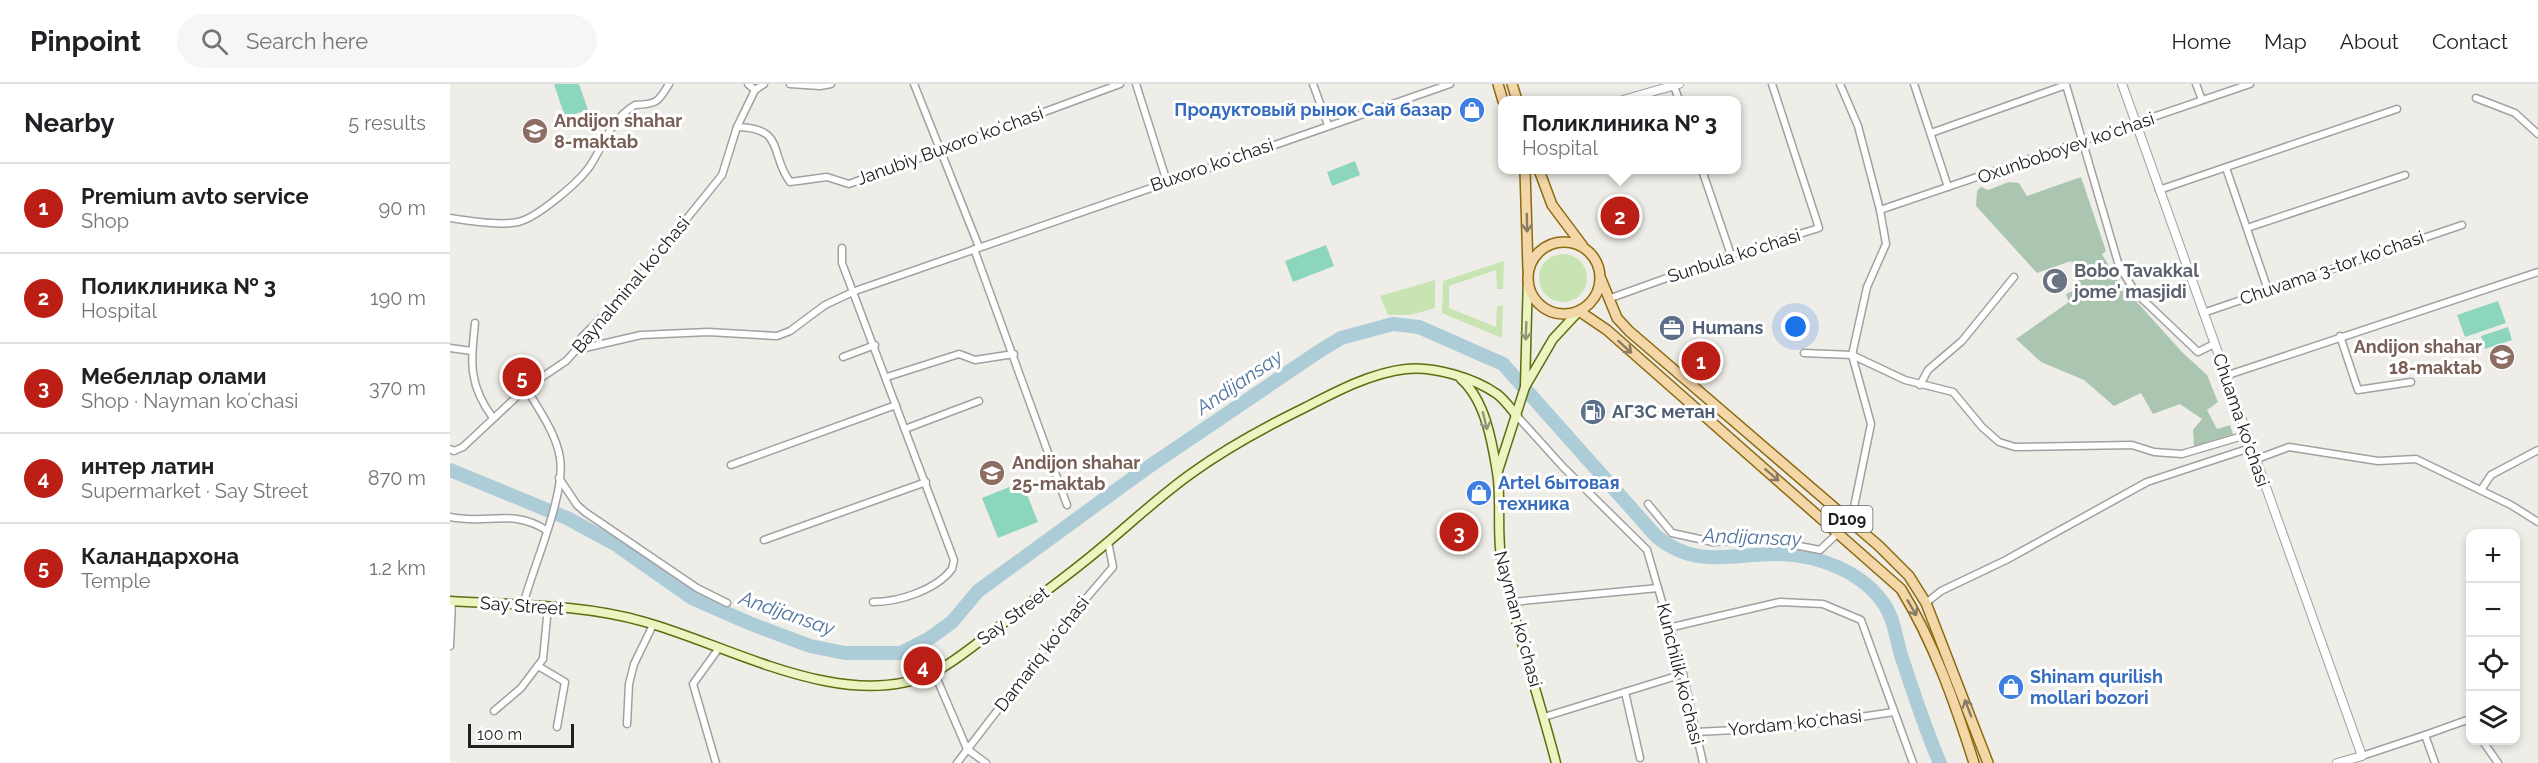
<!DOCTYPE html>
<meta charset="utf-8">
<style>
:root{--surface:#fff;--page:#f6f6f6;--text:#202124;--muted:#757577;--line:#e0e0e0;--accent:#bb1e14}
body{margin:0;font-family:Raleway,sans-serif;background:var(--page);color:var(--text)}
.controls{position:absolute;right:18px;bottom:18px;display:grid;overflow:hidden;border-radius:12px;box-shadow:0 3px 9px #0003}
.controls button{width:54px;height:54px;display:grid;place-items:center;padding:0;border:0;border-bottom:2px solid var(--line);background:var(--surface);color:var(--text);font:30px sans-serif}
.scale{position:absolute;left:18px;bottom:15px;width:106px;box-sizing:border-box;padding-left:6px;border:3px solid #202020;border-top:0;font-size:16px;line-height:21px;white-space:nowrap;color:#202020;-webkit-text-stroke:4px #fff;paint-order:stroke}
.you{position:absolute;left:1346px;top:243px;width:21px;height:21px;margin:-15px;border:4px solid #fff;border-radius:50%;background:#1a73e8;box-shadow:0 0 0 9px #1a73e833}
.badge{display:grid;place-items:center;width:39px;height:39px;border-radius:50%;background:var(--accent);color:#fff;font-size:20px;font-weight:700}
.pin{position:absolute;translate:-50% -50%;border:3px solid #fff;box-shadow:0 2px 6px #0006}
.popup{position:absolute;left:1048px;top:12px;width:243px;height:78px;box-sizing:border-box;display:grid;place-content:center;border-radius:12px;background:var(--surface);filter:drop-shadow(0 2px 4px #0005);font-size:20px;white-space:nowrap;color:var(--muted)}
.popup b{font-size:22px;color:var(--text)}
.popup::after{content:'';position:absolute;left:50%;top:100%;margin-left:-12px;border:12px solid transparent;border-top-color:var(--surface)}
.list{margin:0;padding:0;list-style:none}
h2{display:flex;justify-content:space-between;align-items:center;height:78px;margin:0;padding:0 24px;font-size:26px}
h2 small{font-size:20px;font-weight:400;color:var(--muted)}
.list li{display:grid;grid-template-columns:39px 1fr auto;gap:18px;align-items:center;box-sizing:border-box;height:90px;padding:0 24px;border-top:2px solid var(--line)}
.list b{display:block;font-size:22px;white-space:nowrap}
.list p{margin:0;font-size:20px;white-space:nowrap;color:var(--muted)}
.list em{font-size:20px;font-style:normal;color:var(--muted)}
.icon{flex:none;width:33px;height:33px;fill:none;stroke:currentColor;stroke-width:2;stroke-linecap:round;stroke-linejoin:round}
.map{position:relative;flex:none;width:2088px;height:679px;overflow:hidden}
header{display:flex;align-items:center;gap:36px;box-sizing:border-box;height:84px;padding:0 30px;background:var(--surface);border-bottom:2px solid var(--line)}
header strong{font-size:28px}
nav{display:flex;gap:33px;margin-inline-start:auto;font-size:21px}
.search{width:420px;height:54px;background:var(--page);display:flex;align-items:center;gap:15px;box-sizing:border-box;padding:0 21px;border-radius:33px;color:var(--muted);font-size:22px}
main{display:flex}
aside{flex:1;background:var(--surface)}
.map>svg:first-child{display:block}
</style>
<header>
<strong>Pinpoint</strong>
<div class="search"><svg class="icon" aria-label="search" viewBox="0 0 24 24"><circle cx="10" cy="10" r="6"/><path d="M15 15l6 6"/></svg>Search here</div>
<nav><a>Home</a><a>Map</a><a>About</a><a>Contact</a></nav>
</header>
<main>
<aside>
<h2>Nearby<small>5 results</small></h2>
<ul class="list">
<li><span class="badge">1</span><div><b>Premium avto service</b><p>Shop</p></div><em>90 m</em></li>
<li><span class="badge">2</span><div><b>Поликлиника № 3</b><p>Hospital</p></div><em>190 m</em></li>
<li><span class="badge">3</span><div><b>Мебеллар олами</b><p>Shop · Nayman koʻchasi</p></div><em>370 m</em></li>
<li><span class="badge">4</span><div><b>интер латин</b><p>Supermarket · Say Street</p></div><em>870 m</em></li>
<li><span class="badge">5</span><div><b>Каландархона</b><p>Temple</p></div><em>1.2 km</em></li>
</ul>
</aside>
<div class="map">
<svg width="2088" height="679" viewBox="0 0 2088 679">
<rect width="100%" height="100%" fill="#efede7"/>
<!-- grass -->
<g fill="#c8e4b2">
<circle cx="1113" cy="194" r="24"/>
<path d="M1054 177 1053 205H1047L1046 186 999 202V224L1046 243 1047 222 1053 221 1052 254 992 229 993 197Z"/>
<path d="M985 196V224L961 231H938L930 212Z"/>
</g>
<!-- cemetery -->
<path fill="#abc6b0" d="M1631 93 1656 167 1652 170 1667 196 1732 268 1757 291 1768 318 1757 326 1767 345 1780 341 1783 350 1744 363 1743 346 1752 335 1730 320 1703 330 1691 309 1664 322 1634 296 1591 278 1566 255 1619 218 1616 210 1631 203 1621 177 1587 189 1526 122 1527 107 1531 103 1538 106 1559 98 1569 99 1577 112Z"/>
<!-- pitch -->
<g fill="#8dd6be">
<path d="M104 0H129L138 26 115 33Z"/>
<path d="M905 77 910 91 882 102 877 88Z"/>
<path d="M876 161 884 182 843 198 835 177Z"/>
<path d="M2048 217 2056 239 2015 253 2007 231Z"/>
<path d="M2058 243 2062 256 2035 265 2031 252Z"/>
<path d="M572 398 588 438 548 454 532 414Z"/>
</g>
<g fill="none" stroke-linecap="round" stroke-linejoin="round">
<!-- river -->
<path stroke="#acccd8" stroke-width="14" d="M0 386 117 434 165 460 242 514 299 539 360 562 395 569H451L480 554 502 538 528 507 694 386 868 268 891 254 943 240 969 243 1053 280 1206 452C1247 486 1282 469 1329 470 1369 471 1414 488 1436 523 1445 538 1446 555 1451 571 1463 607 1475 645 1490 679"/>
<!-- minor casing -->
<g stroke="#a1a1a1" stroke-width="9">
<g id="minor">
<path d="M298 0 305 6"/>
<path d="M340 0 370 2 381 0"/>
<path d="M464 0 529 163"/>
<path d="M686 0 717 98"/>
<path d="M863 0 878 41"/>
<path d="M1390 0 1408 42 1430 126 1436 160 1417 203 1402 271 1421 340 1403 428 1398 436"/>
<path d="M1464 0 1498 103"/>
<path d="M1746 0 1752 16"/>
<path d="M1224 2 1229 16"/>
<path d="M2026 14 2065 29 2088 50"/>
<path d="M287 43C336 44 319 70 340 98L377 93 399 100 670 0"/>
<path d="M1481 49 1616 1 1669 182 1686 209 1748 268 1764 260"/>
<path d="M1776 84 1818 206"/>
<path d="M1252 86 1281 171"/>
<path d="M1709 106 1947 25"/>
<path d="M1430 126 1800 0"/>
<path d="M0 134C18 137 50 142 68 138 87 134 129 98 140 82 155 59 160 36 185 21 206 20 208 19 219 0"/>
<path d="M1797 144 1955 91"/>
<path d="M392 164V179L504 476 502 485C486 506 449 518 423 518"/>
<path d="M524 165 617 421"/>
<path d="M1158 215 1281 171 1369 144 1322 0"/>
<path d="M1753 229 2012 141"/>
<path d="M25 239C21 279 18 300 43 334"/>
<path d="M1890 252 1908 306 1961 298"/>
<path d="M0 264 22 267"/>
<path d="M126 266 191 251 258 248 327 252 340 247 375 221 405 207 1000 0"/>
<path d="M1354 269 1402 271 1455 296 1503 308 1532 343 1549 358 1565 363 1682 361 1704 368 1732 370 1796 351"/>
<path d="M393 273 425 261"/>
<path d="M1775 292 2088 188"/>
<path d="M437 293 509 270 525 276 564 270"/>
<path d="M1470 301 1478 286 1512 257 1564 193"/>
<path d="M1067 332 1114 384 1197 466 1208 504"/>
<path d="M455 345 529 317"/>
<path d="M0 365 4 367 13 363 76 304 116 277 126 266 131 254 180 205 272 91 287 43 305 6 314 0"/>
<path d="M1804 376 1839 363 1928 377 1966 375 2061 421 2088 438"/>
<path d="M281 381 446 321"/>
<path d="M109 394 127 421 135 428 247 504 277 519"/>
<path d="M2031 406 2041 391 2088 366"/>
<path d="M1198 420 1222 449 1263 458 1314 455 1370 466 1388 449"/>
<path d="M0 433C37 441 62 424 96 446"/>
<path d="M314 456 476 398"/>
<path d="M1062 518 1208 504 1233 590 1253 679"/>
<path d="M1476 519 1491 507 1556 476 1697 398 1800 364"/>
<path d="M73 521C83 483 116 410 110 374 106 349 89 326 76 304"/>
<path d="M1218 544 1330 518 1373 520 1411 536 1463 679"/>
<path d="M0 562 2 517"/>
<path d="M88 582 115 598 107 643"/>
<path d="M484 588 517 665 536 679"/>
<path d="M1175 608 1190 674"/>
<path d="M44 627 71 604 93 575 98 523"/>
<path d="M1094 633 1233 590"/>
<path d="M177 640 179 600 184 580 203 541"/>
<path d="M1246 648 1343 643 1444 628"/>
<path d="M1975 651 2017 636 2020 640"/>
<path d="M2032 656 2048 679"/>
<path d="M1912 672 1975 651 1985 679"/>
<path d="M266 679 243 600 269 564"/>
<path d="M507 679 609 546 663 483 658 458"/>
</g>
</g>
<!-- tertiary casing -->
<g stroke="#a1a1a1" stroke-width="10">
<g id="tertiary">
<path d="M1672 0 1912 672 1887 679"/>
<path d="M1173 16 1229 0"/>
</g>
</g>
<!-- secondary casing -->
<g stroke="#5e6d10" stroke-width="11">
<g id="secondary">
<path d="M1011 295C1035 316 1042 357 1047 388 1052 418 1046 449 1052 479 1066 547 1089 613 1106 679"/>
<path d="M1075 302 1078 192"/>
<path d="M1048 387 1075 303 1103 255 1129 227"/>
<path d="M0 517C65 521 132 520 195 538 281 562 395 630 483 589 507 577 529 557 551 541 582 517 615 494 646 468 678 442 708 413 742 389 778 363 817 342 856 323 887 307 921 289 956 285 984 282 1024 294 1047 310 1055 316 1061 325 1067 332"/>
</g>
</g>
<!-- primary casing -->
<g stroke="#8c6a0f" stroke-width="12">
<g id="primary">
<path d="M1048 0 1053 17"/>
<path d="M1062 0 1067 16"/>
<path d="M1075 86 1078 185"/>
<path d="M1089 86 1102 121 1132 161"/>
<circle cx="1114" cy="194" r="36"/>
<path d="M1151 195 1167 234 1179 247 1429 462 1459 492 1476 519 1538 679"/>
<path d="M1129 227 1157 246 1451 505C1484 559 1505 619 1524 679"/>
</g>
</g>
<!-- minor -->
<use href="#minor" stroke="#fff" stroke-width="6"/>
<!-- tertiary -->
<use href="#tertiary" stroke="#fff" stroke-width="8"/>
<!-- secondary -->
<use href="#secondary" stroke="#eef4c1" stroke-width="8"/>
<!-- primary -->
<use href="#primary" stroke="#f3d7a9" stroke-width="9"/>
</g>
<!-- one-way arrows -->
<defs><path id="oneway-shaft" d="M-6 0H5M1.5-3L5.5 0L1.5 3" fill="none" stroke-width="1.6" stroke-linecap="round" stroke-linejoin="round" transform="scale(1.5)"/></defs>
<g stroke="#8a7c64">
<use href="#oneway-shaft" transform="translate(1077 139) rotate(89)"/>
<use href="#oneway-shaft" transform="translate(1175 263) rotate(42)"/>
<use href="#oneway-shaft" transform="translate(1322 391) rotate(41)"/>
<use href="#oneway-shaft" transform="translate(1462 524) rotate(60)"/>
<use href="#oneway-shaft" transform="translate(1518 624) rotate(-111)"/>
</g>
<g stroke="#919579">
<use href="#oneway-shaft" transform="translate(1076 247) rotate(92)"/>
<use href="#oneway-shaft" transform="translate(1035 337) rotate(76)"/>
</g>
<!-- icons -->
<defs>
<g id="shop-disc" transform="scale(1.35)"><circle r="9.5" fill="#3f7fe0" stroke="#fff"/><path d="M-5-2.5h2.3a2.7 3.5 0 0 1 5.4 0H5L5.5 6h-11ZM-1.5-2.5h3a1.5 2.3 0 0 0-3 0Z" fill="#fff"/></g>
<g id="school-disc" transform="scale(1.35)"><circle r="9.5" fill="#8d6e63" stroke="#fff"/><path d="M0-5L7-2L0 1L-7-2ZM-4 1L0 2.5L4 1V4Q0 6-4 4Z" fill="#fff"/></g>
<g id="mosque-disc" transform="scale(1.35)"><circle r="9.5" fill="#6b7280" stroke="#fff"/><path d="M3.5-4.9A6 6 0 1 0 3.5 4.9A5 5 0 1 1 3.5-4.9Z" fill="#fff"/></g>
<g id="office-disc" transform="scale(1.35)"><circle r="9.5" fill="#5c6f8a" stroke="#fff"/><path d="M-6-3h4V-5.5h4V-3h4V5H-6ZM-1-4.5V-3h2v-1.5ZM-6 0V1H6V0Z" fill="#fff"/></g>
<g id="fuel-disc" transform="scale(1.35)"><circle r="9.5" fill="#5c6f8a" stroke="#fff"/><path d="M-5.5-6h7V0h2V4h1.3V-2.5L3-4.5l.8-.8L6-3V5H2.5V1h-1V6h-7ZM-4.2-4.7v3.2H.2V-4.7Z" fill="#fff"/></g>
</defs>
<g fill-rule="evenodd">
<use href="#shop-disc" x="1022" y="26"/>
<use href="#school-disc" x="85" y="47"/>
<use href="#mosque-disc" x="1605" y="197"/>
<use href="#office-disc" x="1222" y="244"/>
<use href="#school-disc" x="2052" y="273"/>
<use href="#fuel-disc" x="1143" y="328"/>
<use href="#school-disc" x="542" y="389"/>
<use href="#shop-disc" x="1029" y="409"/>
<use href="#shop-disc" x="1561" y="603"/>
</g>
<g text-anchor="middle" stroke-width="6" stroke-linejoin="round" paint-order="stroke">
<!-- shield labels -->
<rect fill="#fff" stroke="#636363" stroke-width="1.5" x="1371.5" y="422" width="51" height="26" rx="4.5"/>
<g font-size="16" font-weight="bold" fill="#202020">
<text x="1397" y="441">D109</text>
</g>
<!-- shop labels -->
<g font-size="18" font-weight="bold" fill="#366cbe" stroke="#fff" text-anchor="start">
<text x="1002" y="32" text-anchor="end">Продуктовый рынок Сай базар</text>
<text x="1048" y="405">Artel бытовая<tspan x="1048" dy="21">техника</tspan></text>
<text x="1580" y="599">Shinam qurilish<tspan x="1580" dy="21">mollari bozori</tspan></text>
</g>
<!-- education labels -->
<g font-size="18" font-weight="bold" fill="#785e54" stroke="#fff" text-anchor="start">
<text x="104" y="43">Andijon shahar<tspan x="104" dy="21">8-maktab</tspan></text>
<text x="2032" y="269" text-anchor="end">Andijon shahar<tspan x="2032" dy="21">18-maktab</tspan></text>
<text x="562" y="385">Andijon shahar<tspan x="562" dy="21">25-maktab</tspan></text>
</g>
<!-- street labels -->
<g font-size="18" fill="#202020" stroke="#fff">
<text transform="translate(500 62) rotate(-20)" y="6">Janubiy Buxoro koʻchasi</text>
<text transform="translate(1616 64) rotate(-19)" y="6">Oxunboboyev koʻchasi</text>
<text transform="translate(762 81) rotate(-19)" y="6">Buxoro koʻchasi</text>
<text transform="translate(1284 172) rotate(-18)" y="6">Sunbula koʻchasi</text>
<text transform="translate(1882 184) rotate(-19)" y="6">Chuvama 3-tor koʻchasi</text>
<text transform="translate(181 201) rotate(-50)" y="6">Baynalminal koʻchasi</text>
<text transform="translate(1791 336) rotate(71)" y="6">Chuama ko'chasi</text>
<text transform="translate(72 522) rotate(4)" y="6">Say Street</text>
<text transform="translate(563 532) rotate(-37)" y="6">Say Street</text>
<text transform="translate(1068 535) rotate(75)" y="6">Nayman koʻchasi</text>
<text transform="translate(592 570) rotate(-52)" y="6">Damariq koʻchasi</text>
<text transform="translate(1230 590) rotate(76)" y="6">Kunchilik koʻchasi</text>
<text transform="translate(1345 639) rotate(-6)" y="6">Yordam koʻchasi</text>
</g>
<!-- worship labels -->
<g font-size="18" font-weight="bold" fill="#5b616d" stroke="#fff" text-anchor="start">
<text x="1624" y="193">Bobo Tavakkal<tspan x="1624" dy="21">jome' masjidi</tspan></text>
</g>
<!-- service labels -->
<g font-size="18" font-weight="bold" fill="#4e5e75" stroke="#fff" text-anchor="start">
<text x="1242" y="250">Humans</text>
<text x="1162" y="334">АГЗС метан</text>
</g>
<!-- water labels -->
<g font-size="20" font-style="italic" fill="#52749f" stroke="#fff">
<text transform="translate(789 298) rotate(-34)" y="7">Andijansay</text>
<text transform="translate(1302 453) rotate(2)" y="7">Andijansay</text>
<text transform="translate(337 529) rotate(19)" y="7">Andijansay</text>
</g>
</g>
</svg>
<div class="controls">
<button>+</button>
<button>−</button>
<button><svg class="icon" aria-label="locate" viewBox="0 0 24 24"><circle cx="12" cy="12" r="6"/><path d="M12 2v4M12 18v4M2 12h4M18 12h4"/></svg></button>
<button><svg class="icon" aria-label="layers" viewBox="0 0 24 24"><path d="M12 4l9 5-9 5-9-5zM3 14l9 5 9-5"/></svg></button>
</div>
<div class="scale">100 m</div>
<div class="you"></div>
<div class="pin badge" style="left:1251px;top:277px">1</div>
<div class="pin badge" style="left:1170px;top:132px">2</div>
<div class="popup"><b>Поликлиника № 3</b>Hospital</div>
<div class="pin badge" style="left:1009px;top:448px">3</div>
<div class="pin badge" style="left:473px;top:582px">4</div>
<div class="pin badge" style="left:72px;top:293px">5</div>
</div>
</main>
